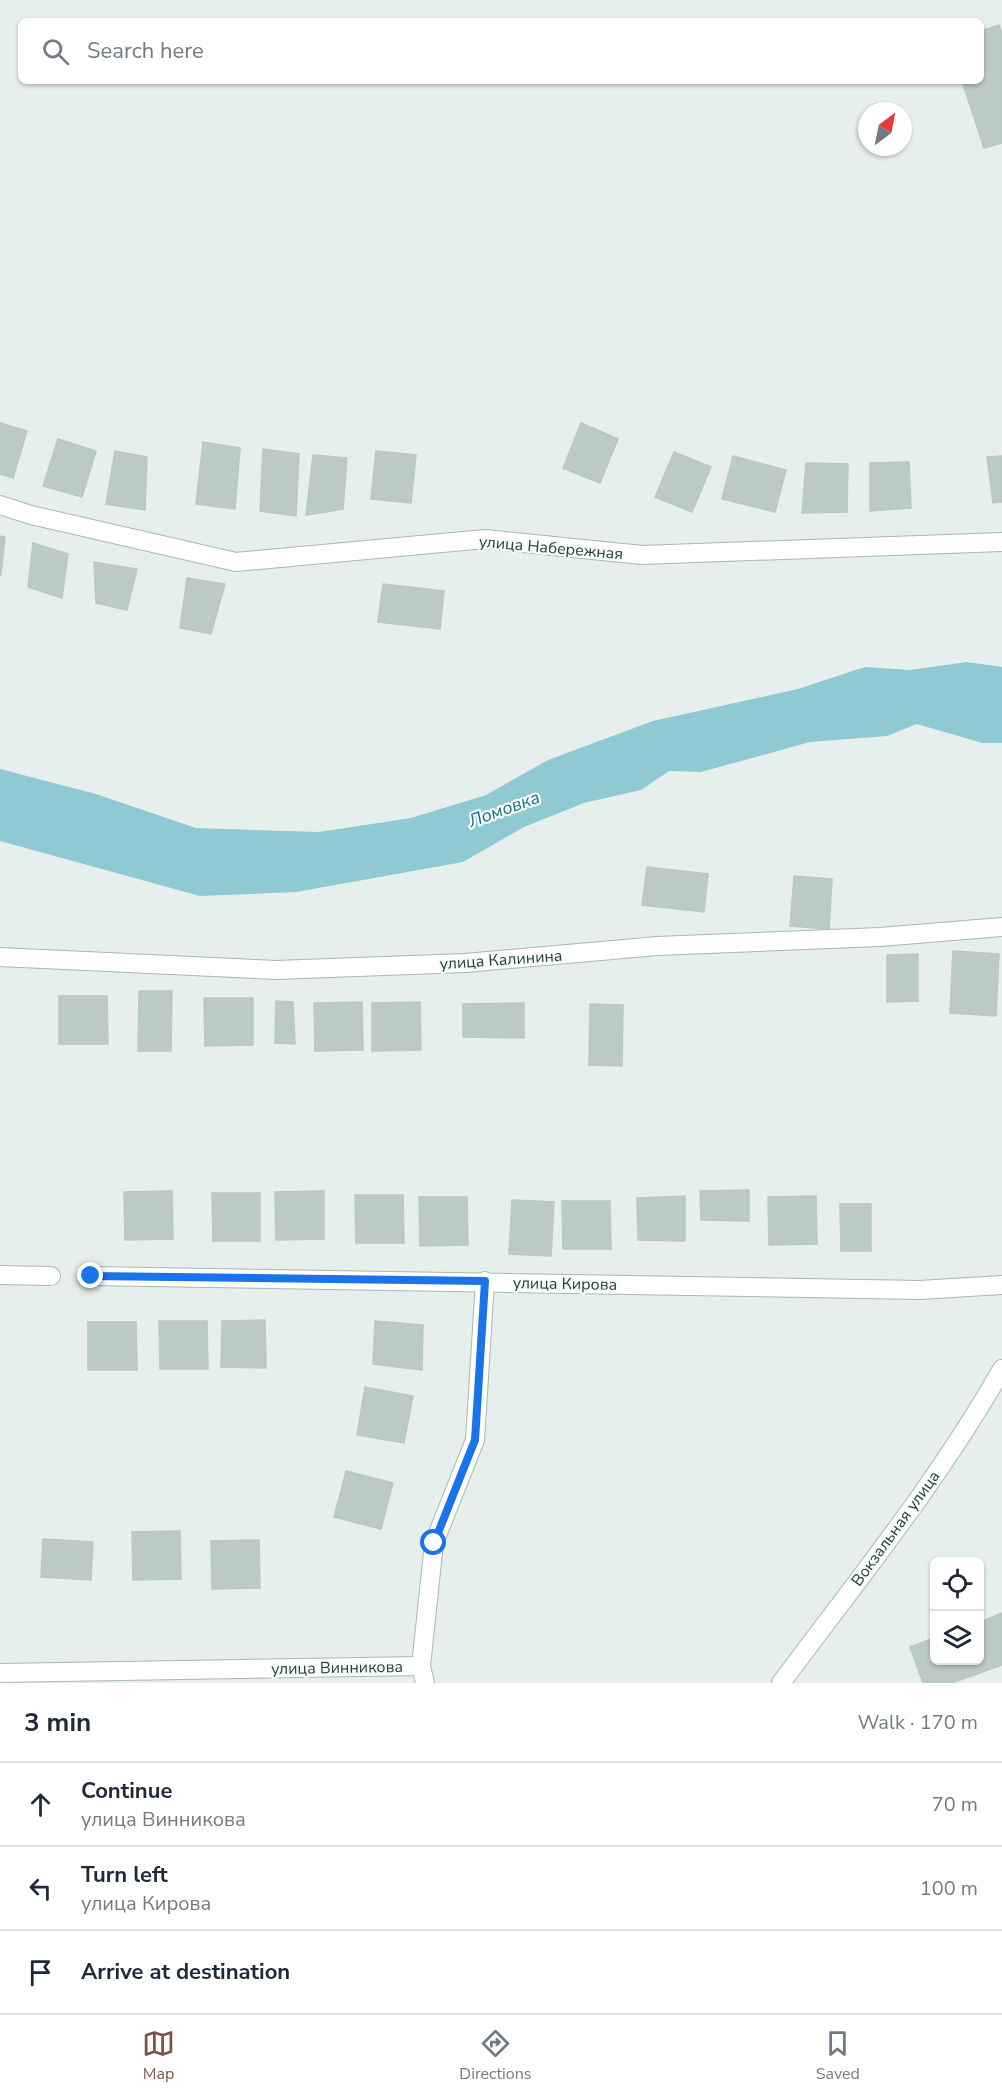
<!DOCTYPE html>
<meta charset="utf-8">
<style>
:root{--surface:#fff;--page:#f6f6f7;--text:#1f2937;--muted:#747a83;--line:#e0e1e3;--accent:#7f5249}
body{margin:0;font-family:"Nunito Sans",sans-serif;background:var(--page);color:var(--text)}
.controls{position:absolute;right:18px;bottom:18px;display:grid;overflow:hidden;border-radius:9px;box-shadow:0 2px 4px #0004}
.controls button{width:54px;height:54px;display:grid;place-items:center;padding:0;border:0;border-bottom:2px solid var(--line);background:var(--surface);color:var(--text);font:30px sans-serif}
.compass{position:absolute;left:858px;top:102px;width:54px;height:54px;border-radius:50%;background:var(--surface);box-shadow:0 2px 4px #0004;rotate:32deg}
.stop{position:absolute;width:18px;height:18px;margin:-14px;border:4px solid #1a73e8;border-radius:50%;background:#fff}
.stop.end{background:#1a73e8;border-color:#fff;box-shadow:0 2px 6px #0008}
.list{margin:0;padding:0;list-style:none}
h2{display:flex;justify-content:space-between;align-items:center;height:78px;margin:0;padding:0 24px;font-size:26px}
h2 small{font-size:20px;font-weight:400;color:var(--muted)}
.list li{display:grid;grid-template-columns:39px 1fr auto;gap:18px;align-items:center;box-sizing:border-box;height:84px;padding:0 24px;border-top:2px solid var(--line)}
.list b{display:block;font-size:22px;white-space:nowrap}
.list p{margin:0;font-size:20px;white-space:nowrap;color:var(--muted)}
.list em{font-size:20px;font-style:normal;color:var(--muted)}
.icon{flex:none;width:33px;height:33px;fill:none;stroke:currentColor;stroke-width:2;stroke-linecap:round;stroke-linejoin:round}
.map{position:relative;flex:none;width:1002px;height:1683px;overflow:hidden}
.search{position:absolute;background:var(--surface);box-shadow:0 2px 4px #0004;left:18px;right:18px;top:18px;height:66px;display:flex;align-items:center;gap:15px;box-sizing:border-box;padding:0 21px;border-radius:9px;color:var(--muted);font-size:22px}
.sheet{height:330px;background:var(--surface)}
nav{display:flex;justify-content:space-around;align-items:center;box-sizing:border-box;height:84px;border-top:2px solid var(--line);background:var(--surface);font-size:16px;color:var(--muted)}
nav a{display:grid;justify-items:center;gap:3px}
nav .on{color:var(--accent)}
.map>svg:first-child{display:block}
</style>
<div class="map">
<svg width="1002" height="1683" viewBox="0 0 1002 1683">
<rect width="100%" height="100%" fill="#e6efeb"/>
<!-- water -->
<path fill="#8ec9d4" d="M967 662 1002 667V743H982L917 724 887 736 810 742 701 772 669 771 641 790 584 803 524 827 463 862 296 892 200 896 0 841V769L96 794 196 828 319 832 411 818 486 795 548 760 653 721 798 689 865 667 910 670Z"/>
<!-- building -->
<g fill="#bbcac4" stroke="#b8c9c2" stroke-width="1.5">
<path d="M999 25 1002 35V143L984 148 962 81H981V31Z"/>
<path d="M0 423 27 431 13 478 0 474Z"/>
<path d="M581 423 618 439 600 483 563 468Z"/>
<path d="M58 439 96 451 82 497 43 486Z"/>
<path d="M203 442 240 448 235 509 196 504Z"/>
<path d="M263 449 299 454 296 516 260 511Z"/>
<path d="M115 451 147 457 145 510 106 504Z"/>
<path d="M376 451 416 455 411 503 371 499Z"/>
<path d="M674 452 711 467 692 512 655 497Z"/>
<path d="M313 455 347 458 343 509 306 515Z"/>
<path d="M733 456 786 470 775 512 722 499Z"/>
<path d="M1002 456V502L993 503 987 457Z"/>
<path d="M909 462 911 508 870 511V463Z"/>
<path d="M806 463 848 464 847 512 802 513Z"/>
<path d="M0 536 5 537 1 575H0Z"/>
<path d="M33 543 68 554 62 598 28 587Z"/>
<path d="M94 562 137 569 127 610 96 603Z"/>
<path d="M187 578 225 584 211 634 180 628Z"/>
<path d="M383 584 444 591 440 629 378 622Z"/>
<path d="M647 867 708 874 704 912 642 905Z"/>
<path d="M794 876 832 879 829 929 790 926Z"/>
<path d="M953 951 999 954 996 1016 950 1013Z"/>
<path d="M918 954V1001L887 1002V955Z"/>
<path d="M139 991H172L171 1051H138Z"/>
<path d="M59 996H107L108 1044H59Z"/>
<path d="M204 998H253V1045L205 1046Z"/>
<path d="M276 1001 293 1002 295 1044 275 1043Z"/>
<path d="M362 1002 363 1050 315 1051 314 1003Z"/>
<path d="M420 1002 421 1050 372 1051V1003Z"/>
<path d="M524 1003V1038L463 1037V1004Z"/>
<path d="M590 1004 623 1005 622 1066 589 1065Z"/>
<path d="M749 1190V1221L701 1220 700 1191Z"/>
<path d="M172 1191 173 1239 125 1240 124 1192Z"/>
<path d="M324 1191V1239L276 1240 275 1192Z"/>
<path d="M212 1193H260V1241H213Z"/>
<path d="M355 1195H403L404 1243H356Z"/>
<path d="M685 1196V1241L638 1240 637 1198Z"/>
<path d="M816 1196 817 1244 769 1245 768 1197Z"/>
<path d="M419 1197H467L468 1245 420 1246Z"/>
<path d="M512 1200 554 1202 551 1256 509 1254Z"/>
<path d="M562 1201H610L611 1249H563Z"/>
<path d="M840 1204H871V1251H841Z"/>
<path d="M265 1320 266 1368 221 1367 222 1321Z"/>
<path d="M159 1321H207L208 1369H160Z"/>
<path d="M375 1321 423 1325 422 1370 373 1364Z"/>
<path d="M88 1322H136L137 1370H88Z"/>
<path d="M365 1387 413 1396 404 1443 357 1435Z"/>
<path d="M346 1471 393 1483 381 1529 334 1517Z"/>
<path d="M180 1531 181 1579 133 1580 132 1532Z"/>
<path d="M43 1539 93 1542 91 1580 41 1577Z"/>
<path d="M259 1540 260 1588 212 1589 211 1541Z"/>
<path d="M1002 1613V1665L952 1683H923L910 1647 934 1638V1660H980V1622Z"/>
</g>
<g fill="none" stroke-linecap="round" stroke-linejoin="round">
<!-- street casing -->
<g stroke="#a8b8b2" stroke-width="20">
<g id="street">
<path d="M0 505 31 515 236 562 485 539 642 555 1002 542"/>
<path d="M0 957 276 970 465 963 657 946 880 937 1002 927"/>
<path d="M0 1275 51 1276"/>
<path d="M91 1276 920 1290 1002 1285"/>
<path d="M0 1673 421 1666"/>
<path d="M425 1683 421 1666 434 1543 475 1440 485 1281"/>
</g>
</g>
<!-- secondary casing -->
<g stroke="#a4bbb3" stroke-width="20">
<path id="secondary" d="M781 1683C857 1581 939 1480 1002 1369"/>
</g>
<!-- street -->
<use href="#street" stroke="#fff" stroke-width="18"/>
<!-- secondary -->
<use href="#secondary" stroke="#fff" stroke-width="18"/>
</g>
<g fill="none" stroke-linecap="round" stroke-linejoin="round">
<!-- route -->
<path stroke="#1a73e8" stroke-width="8" d="M91 1276 485 1281 475 1440 434 1543"/>
</g>
<g text-anchor="middle" stroke-width="4.5" stroke-linejoin="round" paint-order="stroke">
<!-- street labels -->
<g font-size="16" fill="#24423a" stroke="#f7fbf9">
<text transform="translate(551 547) rotate(5)" y="6">улица Набережная</text>
<text transform="translate(501 959) rotate(-4)" y="6">улица Калинина</text>
<text transform="translate(565 1283) rotate(1)" y="6">улица Кирова</text>
<text transform="translate(895 1528) rotate(-54)" y="6">Вокзальная улица</text>
<text transform="translate(337 1667) rotate(-1)" y="6">улица Винникова</text>
</g>
<!-- water labels -->
<g font-size="18" font-style="italic" fill="#1c6f80" stroke="#f7fbf9">
<text transform="translate(504 809) rotate(-20)" y="6">Ломовка</text>
</g>
</g>
</svg>
<div class="controls">
<button><svg class="icon" aria-label="locate" viewBox="0 0 24 24"><circle cx="12" cy="12" r="6"/><path d="M12 2v4M12 18v4M2 12h4M18 12h4"/></svg></button>
<button><svg class="icon" aria-label="layers" viewBox="0 0 24 24"><path d="M12 4l9 5-9 5-9-5zM3 14l9 5 9-5"/></svg></button>
</div>
<svg class="compass" viewBox="-18 -18 36 36"><path d="M0-13l5 13h-10z" fill="#e53935"/><path d="M0 13l5-13h-10z" fill="#747a83"/></svg>
<div class="stop" style="left:434px;top:1543px"></div>
<div class="stop end" style="left:91px;top:1276px"></div>
<div class="search"><svg class="icon" aria-label="search" viewBox="0 0 24 24"><circle cx="10" cy="10" r="6"/><path d="M15 15l6 6"/></svg>Search here</div>
</div>
<section class="sheet">
<h2>3 min<small>Walk · 170 m</small></h2>
<ul class="list">
<li><svg class="icon" aria-label="ahead" viewBox="0 0 24 24"><path d="M12 20V5M6 11l6-6 6 6"/></svg><div><b>Continue</b><p>улица Винникова</p></div><em>70 m</em></li>
<li><svg class="icon" aria-label="left" viewBox="0 0 24 24"><path d="M17 20v-9H6M10 6l-5 5 5 5"/></svg><div><b>Turn left</b><p>улица Кирова</p></div><em>100 m</em></li>
<li><svg class="icon" aria-label="arrive" viewBox="0 0 24 24"><path d="M6 21V4h12l-3 4 3 4H6"/></svg><div><b>Arrive at destination</b></div></li>
</ul>
</section>
<nav>
<a class="on"><svg class="icon" aria-label="map" viewBox="0 0 24 24"><path d="M3 6l6-2 6 2 6-2v14l-6 2-6-2-6 2zM9 4v14M15 6v14"/></svg>Map</a>
<a><svg class="icon" aria-label="directions" viewBox="0 0 24 24"><path d="M12 3l9 9-9 9-9-9zM9 14v-3h6M13 9l2 2-2 2"/></svg>Directions</a>
<a><svg class="icon" aria-label="saved" viewBox="0 0 24 24"><path d="M7 4h10v16l-5-4-5 4z"/></svg>Saved</a>
</nav>
